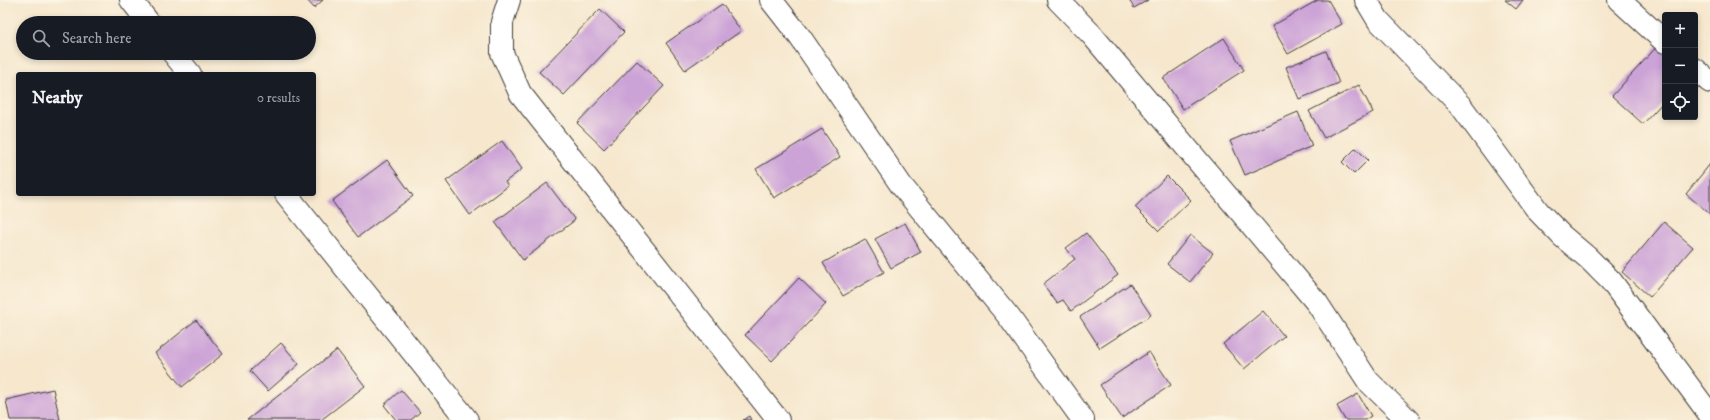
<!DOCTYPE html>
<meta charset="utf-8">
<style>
:root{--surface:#171b24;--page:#242831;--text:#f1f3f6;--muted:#9ea1a6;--line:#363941}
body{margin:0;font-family:"IM FELL DW Pica",serif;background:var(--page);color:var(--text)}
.controls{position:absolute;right:12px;top:12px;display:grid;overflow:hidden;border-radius:4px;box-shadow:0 2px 6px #0003}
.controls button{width:36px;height:36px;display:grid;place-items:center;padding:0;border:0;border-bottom:1px solid var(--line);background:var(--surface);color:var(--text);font:20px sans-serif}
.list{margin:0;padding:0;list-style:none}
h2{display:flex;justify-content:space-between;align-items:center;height:52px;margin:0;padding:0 16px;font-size:17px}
h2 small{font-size:13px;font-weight:400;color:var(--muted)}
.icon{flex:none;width:22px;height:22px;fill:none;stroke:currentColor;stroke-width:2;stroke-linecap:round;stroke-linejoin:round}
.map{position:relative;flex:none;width:1710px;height:420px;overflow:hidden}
.search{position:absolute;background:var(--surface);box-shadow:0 2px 6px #0003;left:16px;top:16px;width:300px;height:44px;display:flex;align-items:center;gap:10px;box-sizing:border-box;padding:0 14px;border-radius:22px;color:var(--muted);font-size:15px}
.panel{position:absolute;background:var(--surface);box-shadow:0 2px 6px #0003;left:16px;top:72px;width:300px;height:124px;border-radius:4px}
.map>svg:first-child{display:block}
</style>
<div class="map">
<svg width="1710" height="420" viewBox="0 0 1710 420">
<rect width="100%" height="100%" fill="#fcf5e5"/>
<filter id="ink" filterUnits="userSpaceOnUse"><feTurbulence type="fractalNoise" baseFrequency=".025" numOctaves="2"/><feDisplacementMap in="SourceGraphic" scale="8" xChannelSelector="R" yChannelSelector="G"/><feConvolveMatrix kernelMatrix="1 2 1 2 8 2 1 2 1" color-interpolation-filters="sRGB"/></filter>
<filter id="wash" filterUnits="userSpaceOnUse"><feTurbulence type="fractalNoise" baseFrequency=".012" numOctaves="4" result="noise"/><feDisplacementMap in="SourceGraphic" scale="16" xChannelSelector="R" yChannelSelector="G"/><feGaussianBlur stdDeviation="0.9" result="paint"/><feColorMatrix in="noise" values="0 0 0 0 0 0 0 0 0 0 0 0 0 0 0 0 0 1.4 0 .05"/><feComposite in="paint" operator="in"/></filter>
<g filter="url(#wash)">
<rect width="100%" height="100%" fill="#f6e7cd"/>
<g id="blocks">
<!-- building -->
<g fill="#cca3d7">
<path d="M307 0H323L314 8Z"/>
<path d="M1129 0H1148L1134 8Z"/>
<path d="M1318 0H1328L1342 24 1288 54 1272 26Z"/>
<path d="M1505 0H1523L1516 9Z"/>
<path d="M722 4 741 31 685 70 666 43Z"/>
<path d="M600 9 624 32 564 95 539 72Z"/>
<path d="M1224 38 1244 70 1183 109 1163 78Z"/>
<path d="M1660 43 1665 48V100L1643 124 1612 96Z"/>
<path d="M1326 51 1339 83 1299 99 1286 67Z"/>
<path d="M637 61 664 86 604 149 577 123Z"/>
<path d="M1359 85 1373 112 1324 138 1309 111Z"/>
<path d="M1298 112 1312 146 1245 175 1230 141Z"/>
<path d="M822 129 840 157 774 198 756 169Z"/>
<path d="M502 141 522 169 505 182 508 186 470 215 446 181Z"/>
<path d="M1356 148 1368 160 1354 174 1342 162Z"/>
<path d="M387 160 413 196 358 237 332 201Z"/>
<path d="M1710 164V214L1686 194Z"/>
<path d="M1167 176 1191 200 1159 231 1135 207Z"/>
<path d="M547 183 575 220 523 260 495 222Z"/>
<path d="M1664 222 1693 247 1650 297 1622 272Z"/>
<path d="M905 223 921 252 891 268 875 239Z"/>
<path d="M1086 233 1118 275 1071 311 1063 300 1057 303 1043 284 1075 259 1066 248Z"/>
<path d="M1190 235 1213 253 1190 282 1167 264Z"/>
<path d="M865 239 884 272 843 296 823 263Z"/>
<path d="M799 278 826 304 772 361 745 335Z"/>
<path d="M1130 284 1151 315 1100 348 1080 317Z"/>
<path d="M1263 311 1284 336 1244 369 1223 344Z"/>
<path d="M196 320 223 354 182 387 155 353Z"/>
<path d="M281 343 299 364 268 391 250 371Z"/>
<path d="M337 350 365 386 321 420H247Z"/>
<path d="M1149 352 1171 385 1122 418 1100 385Z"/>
<path d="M53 389 60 420H10L6 400Z"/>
<path d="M401 390 420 412 411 420H396L384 405Z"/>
<path d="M1358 394 1371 416 1365 420H1345L1337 406Z"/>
<path d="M749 416 751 420H743Z"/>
</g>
</g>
</g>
<g filter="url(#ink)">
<use href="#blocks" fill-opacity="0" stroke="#3d3a37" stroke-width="1"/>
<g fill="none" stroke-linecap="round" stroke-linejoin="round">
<!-- minor casing -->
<g stroke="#3d3a37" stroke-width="24">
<g id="minor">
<path d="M131 0 149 23"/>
<path d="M509 0 502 22V53L520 93 778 420"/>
<path d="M771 0 800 37 901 185 1009 317 1083 420"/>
<path d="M1058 0 1092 35 1317 303 1368 381 1408 420"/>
<path d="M1366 0 1378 20 1461 106 1538 211 1562 236 1588 258 1611 281 1710 415"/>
<path d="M1619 0 1665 42"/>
<path d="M173 53 190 74"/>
<path d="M1695 69 1710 82"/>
<path d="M286 194 467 420"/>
</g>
</g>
<!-- minor -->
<use href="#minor" stroke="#fff" stroke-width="22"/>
</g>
</g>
</svg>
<div class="controls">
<button>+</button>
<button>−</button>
<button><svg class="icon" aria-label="locate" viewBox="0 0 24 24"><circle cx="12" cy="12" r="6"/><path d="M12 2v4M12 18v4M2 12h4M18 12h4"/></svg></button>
</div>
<div class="search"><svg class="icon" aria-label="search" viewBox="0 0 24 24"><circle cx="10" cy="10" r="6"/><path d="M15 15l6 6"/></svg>Search here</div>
<section class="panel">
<h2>Nearby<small>0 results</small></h2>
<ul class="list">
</ul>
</section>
</div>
